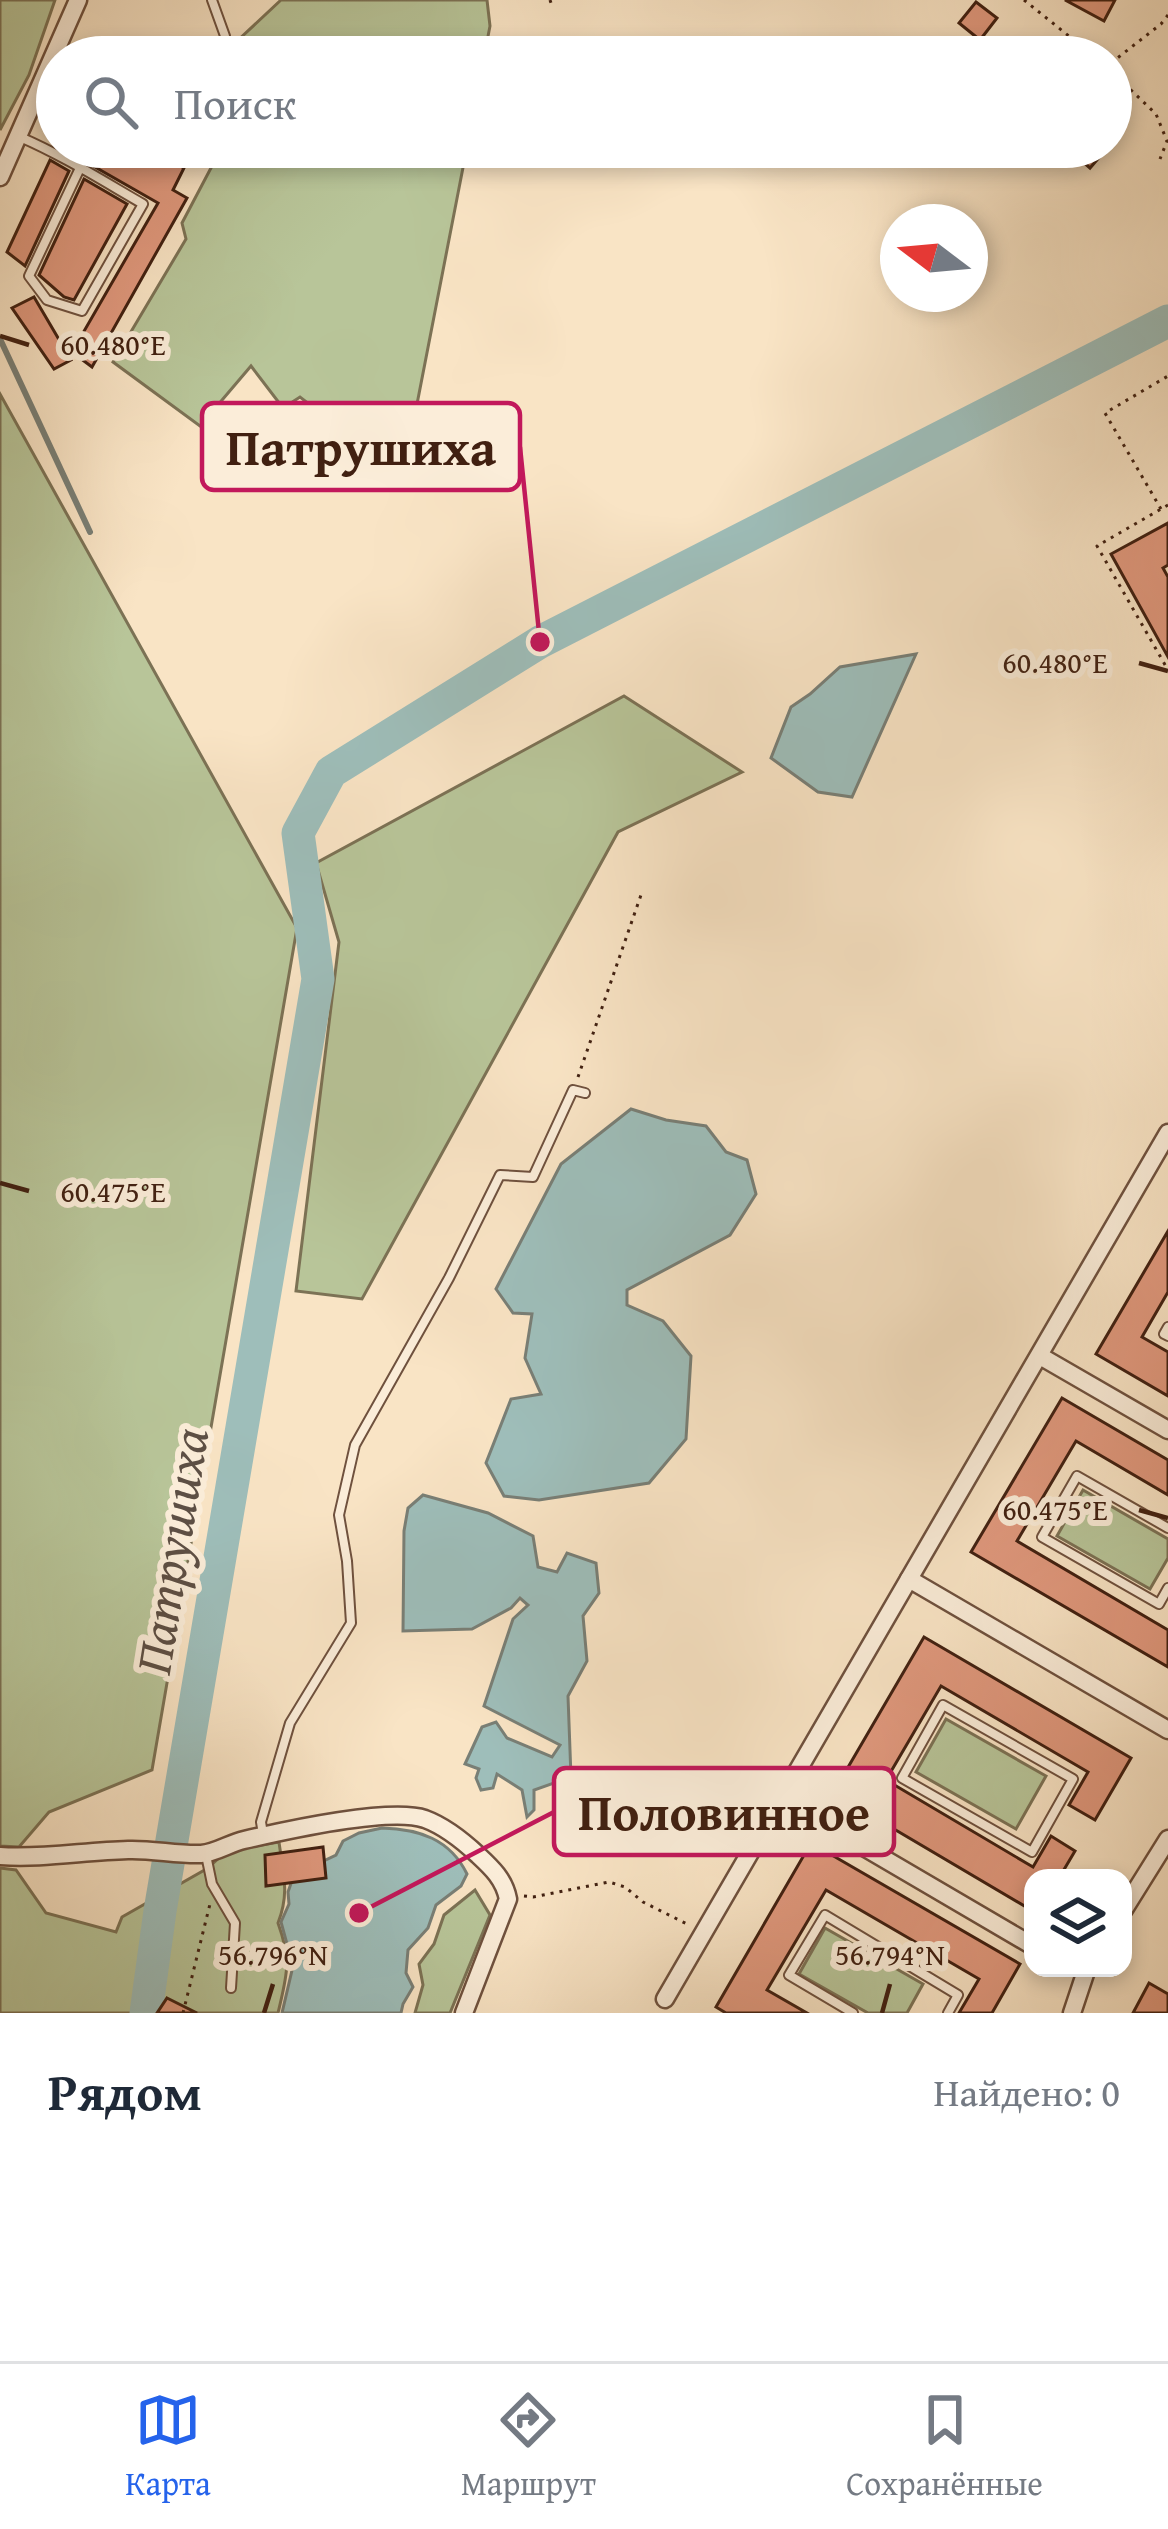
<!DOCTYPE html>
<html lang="ru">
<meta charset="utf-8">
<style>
:root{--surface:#fff;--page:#f2f2f3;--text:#1f2937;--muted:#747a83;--line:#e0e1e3;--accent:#2563eb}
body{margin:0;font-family:"Gentium Book Plus",serif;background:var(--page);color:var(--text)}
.controls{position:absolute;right:36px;bottom:36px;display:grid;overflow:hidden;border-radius:24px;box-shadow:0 6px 18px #0003}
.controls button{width:108px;height:108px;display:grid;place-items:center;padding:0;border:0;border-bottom:3px solid var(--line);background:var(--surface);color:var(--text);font:60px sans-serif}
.compass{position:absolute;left:880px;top:204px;width:108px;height:108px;border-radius:50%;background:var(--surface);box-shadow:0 6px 18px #0003;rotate:286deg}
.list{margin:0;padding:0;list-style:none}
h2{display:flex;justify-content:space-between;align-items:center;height:156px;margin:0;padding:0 48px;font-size:51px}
h2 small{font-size:39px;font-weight:400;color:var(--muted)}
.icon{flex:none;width:66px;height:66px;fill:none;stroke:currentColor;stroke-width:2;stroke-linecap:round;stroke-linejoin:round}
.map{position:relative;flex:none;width:1168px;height:2013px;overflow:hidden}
.search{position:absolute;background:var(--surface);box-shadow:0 6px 18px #0003;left:36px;right:36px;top:36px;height:132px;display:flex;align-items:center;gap:30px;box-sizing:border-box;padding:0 42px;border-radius:66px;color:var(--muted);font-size:45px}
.sheet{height:348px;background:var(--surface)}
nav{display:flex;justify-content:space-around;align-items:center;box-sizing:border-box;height:168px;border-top:3px solid var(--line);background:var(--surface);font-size:33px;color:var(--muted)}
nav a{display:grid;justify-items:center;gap:6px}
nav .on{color:var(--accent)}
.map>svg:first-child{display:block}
</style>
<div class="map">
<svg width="1168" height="2013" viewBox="0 0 1168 2013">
<rect width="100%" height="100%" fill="#f9e4c5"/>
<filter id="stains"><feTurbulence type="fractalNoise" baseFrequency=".00167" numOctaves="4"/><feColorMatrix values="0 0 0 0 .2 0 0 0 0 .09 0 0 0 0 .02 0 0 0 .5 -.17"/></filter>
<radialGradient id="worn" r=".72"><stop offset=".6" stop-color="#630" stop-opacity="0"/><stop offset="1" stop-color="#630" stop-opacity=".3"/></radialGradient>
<!-- green -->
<g fill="#b8c599" stroke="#7c7255" stroke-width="3">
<path d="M0 0H55L29 75 0 130Z"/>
<path d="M281 0H487L490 26 484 57H231L236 42Z"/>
<path d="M222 147H467L403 476 300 397 283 408 251 366 200 426 113 362 186 239 182 223Z"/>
<path d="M0 394 297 928 152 1770 49 1812 19 1847 0 1846Z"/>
<path d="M624 696 742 772 618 832 362 1299 296 1291 339 942 316 863Z"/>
<path d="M1083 1490 1168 1539V1558L1150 1589 1057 1536Z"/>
<path d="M946 1719 1046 1776 1016 1829 916 1772Z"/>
<path d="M279 1842C283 1873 290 1892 278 1923 292 1962 287 1974 278 2013H0V1868L16 1870 46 1913 116 1932 122 1917 208 1868 221 1856 238 1849Z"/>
<path d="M475 1890 490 1915 450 2013H415L423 1985 419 1964 434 1944 444 1915Z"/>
<path d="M825 1928 923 1984 907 2013H868L799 1974Z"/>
</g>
<!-- water -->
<g fill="#9ebeba" stroke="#797f76" stroke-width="3">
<path d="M916 654 852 797 818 792 771 758 791 707 810 694 840 667Z"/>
<path d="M631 1109 666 1120 706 1126 726 1152 747 1160 756 1194 730 1235 627 1290V1305L663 1321 691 1356 686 1439 649 1483 539 1500 504 1496 486 1463 511 1399 541 1394 525 1358 532 1314 513 1313 496 1289 561 1164Z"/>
<path d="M423 1495 488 1513 533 1536 538 1567 557 1572 567 1553 596 1563 599 1593 583 1616 587 1661 568 1696 571 1777 534 1790V1810L527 1817 522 1790 497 1774 493 1788 481 1790 476 1778 479 1769 465 1764 482 1727 496 1722 507 1738 552 1757 560 1745 484 1706 513 1619 528 1605 520 1598 511 1608 472 1629 403 1631 404 1531 408 1508Z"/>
<path d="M382 1828C419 1829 450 1839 467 1874L461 1886 436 1905 428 1928 408 1950 406 1973 413 1987 403 2004 401 2013H282L293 1966 281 1922 289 1904 288 1892 294 1875 336 1855 343 1841 359 1833Z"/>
</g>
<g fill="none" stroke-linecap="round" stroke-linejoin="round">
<!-- stream -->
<path stroke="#797f76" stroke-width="6" d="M0 339 90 532"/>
<!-- river -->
<path stroke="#9ebeba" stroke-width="33" d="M146 2013 160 1911 318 979 298 833 331 772 540 642 1168 321"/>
</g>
<!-- building -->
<g fill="#e0987d" stroke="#412011" stroke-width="3">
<path d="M1065 0H1115L1104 21Z"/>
<path d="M976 2 997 18 980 40 959 23Z"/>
<path d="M60 147H139L184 168 173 190 187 198 92 367 72 352 158 203Z"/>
<path d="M1066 147H1108L1090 168Z"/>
<path d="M50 160 69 171 25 266 7 252Z"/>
<path d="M84 179 127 204 74 300 64 297 39 275Z"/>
<path d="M34 297 71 360 54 369 12 308Z"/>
<path d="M1168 523V565L1163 568 1168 577V657L1111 554Z"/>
<path d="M1168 1231V1292L1142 1337 1168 1352V1396L1096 1354Z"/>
<path d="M1062 1398 1168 1460V1495L1076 1441 1017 1541 1168 1630V1667L971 1552Z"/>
<path d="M924 1637 1131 1758 1095 1820 1069 1805 1088 1772 941 1686 886 1780 1033 1867 1051 1836 1075 1851 1059 1878H1033V1911L833 1793Z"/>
<path d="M811 1843 1020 1964 992 2013H959L979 1979 826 1890 767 1990 807 2013H726L716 2007Z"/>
<path d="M323 1847 326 1878 266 1886 265 1855Z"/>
<path d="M1149 1983 1168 1994V2013H1133Z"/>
<path d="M167 1998 197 2013H157Z"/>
</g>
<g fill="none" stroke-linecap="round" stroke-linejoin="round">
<!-- lane casing -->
<g stroke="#6f513e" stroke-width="12">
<g id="lane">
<path d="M212 0 225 36 221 57"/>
<path d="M31 106 57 118"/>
<path d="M20 137C62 155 103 181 143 204L82 311 47 300 29 276 80 168"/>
<path d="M1168 1327 1164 1334 1168 1336"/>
<path d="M1168 1528 1077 1476 1042 1537 1159 1604 1168 1588"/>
<path d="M943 1705 1073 1779 1032 1852 902 1778Z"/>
<path d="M263 1834 261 1822 290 1723 351 1623 347 1561 339 1515 355 1445 449 1278 500 1175 533 1177 573 1090 585 1093"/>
<path d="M206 1855 212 1884 235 1923 231 1988"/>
<path d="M853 2013 789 1975 825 1915 958 1995 948 2013"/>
</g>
</g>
<!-- street casing -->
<g stroke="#6f513e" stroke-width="21">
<g id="street">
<path d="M0 177 78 0"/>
<path d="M1040 1356 1168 1430"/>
<path d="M909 1579 1168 1730"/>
<path d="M782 1799 1033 1946"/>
<path d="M0 1856C43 1859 85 1851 128 1850 152 1849 177 1855 201 1854 216 1853 230 1843 244 1840 283 1831 390 1807 425 1819 444 1826 463 1841 478 1855 492 1868 504 1879 508 1899L464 2013"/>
<path d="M1123 1911 1168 1839"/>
<path d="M665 1999 1168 1133"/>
<path d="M1072 2013 1087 1968"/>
</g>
</g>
<!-- path -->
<g stroke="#412011" stroke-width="3" stroke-dasharray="3 6" stroke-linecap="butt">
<path d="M550 0 551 3"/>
<path d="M1024 0 1095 57"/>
<path d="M1111 63 1161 24 1168 15"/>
<path d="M1111 71 1156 114 1167 141 1160 159"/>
<path d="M1168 505 1097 546 1168 670"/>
<path d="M1161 509 1105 413 1168 376"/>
<path d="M578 1077 642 892"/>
<path d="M524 1896 533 1897 609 1882 625 1887 643 1902 687 1924"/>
<path d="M183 2013 210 1904"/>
</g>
<!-- lane -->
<use href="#lane" stroke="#fbedd9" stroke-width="8"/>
<!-- street -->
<use href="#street" stroke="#fbedd9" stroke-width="16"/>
</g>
<!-- ticks -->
<path fill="none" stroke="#412011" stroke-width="4.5" d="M0 336 29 345M1139 663 1168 671M0 1183 29 1191M1139 1510 1168 1518M264 2013 273 1984M882 2013 890 1984"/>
<g text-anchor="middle" stroke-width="12" stroke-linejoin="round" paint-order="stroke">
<!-- water labels -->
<g font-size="51" font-style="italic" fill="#5d4f44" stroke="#fbedd9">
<text transform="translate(171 1551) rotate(-81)" y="18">Патрушиха</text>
</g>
</g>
<g font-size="30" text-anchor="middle" fill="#412011" stroke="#fbedd9" stroke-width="12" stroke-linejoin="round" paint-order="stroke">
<text x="113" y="355">60.480°E</text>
<text x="1055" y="673">60.480°E</text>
<text x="113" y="1202">60.475°E</text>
<text x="1055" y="1520">60.475°E</text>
<text x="273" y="1965">56.796°N</text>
<text x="890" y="1965">56.794°N</text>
</g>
<!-- callouts -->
<path fill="none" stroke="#c2185b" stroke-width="4.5" d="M540 642L520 447M359 1913L554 1812"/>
<g fill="#c2185b" stroke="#fbedd9" stroke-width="4.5">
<circle cx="540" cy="642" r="12"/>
<circle cx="359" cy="1913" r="12"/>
</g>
<g fill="#fbedd9" stroke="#c2185b" stroke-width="4.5">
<rect x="202" y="403" width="318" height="87" rx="12"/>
<rect x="554" y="1768" width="340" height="87" rx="12"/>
</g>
<g font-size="51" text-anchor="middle" font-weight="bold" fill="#412011">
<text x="361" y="465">Патрушиха</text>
<text x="724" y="1830">Половинное</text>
</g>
<rect width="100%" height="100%" filter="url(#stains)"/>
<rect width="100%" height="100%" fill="url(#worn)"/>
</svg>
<div class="controls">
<button><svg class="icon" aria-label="layers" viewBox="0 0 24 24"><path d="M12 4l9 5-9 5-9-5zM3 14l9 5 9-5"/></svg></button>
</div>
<svg class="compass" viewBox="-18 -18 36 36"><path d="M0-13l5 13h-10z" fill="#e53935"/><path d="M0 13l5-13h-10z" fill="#747a83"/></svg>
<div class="search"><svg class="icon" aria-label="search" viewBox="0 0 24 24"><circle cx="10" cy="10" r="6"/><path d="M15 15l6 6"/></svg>Поиск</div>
</div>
<section class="sheet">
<h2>Рядом<small>Найдено: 0</small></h2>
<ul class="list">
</ul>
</section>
<nav>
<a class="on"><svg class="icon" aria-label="map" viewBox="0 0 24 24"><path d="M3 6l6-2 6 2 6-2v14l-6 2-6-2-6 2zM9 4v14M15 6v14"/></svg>Карта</a>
<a><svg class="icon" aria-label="directions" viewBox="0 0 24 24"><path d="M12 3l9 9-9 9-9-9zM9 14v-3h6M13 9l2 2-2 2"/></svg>Маршрут</a>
<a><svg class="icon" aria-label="saved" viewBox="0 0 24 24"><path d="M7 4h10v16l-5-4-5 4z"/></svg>Сохранённые</a>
</nav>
